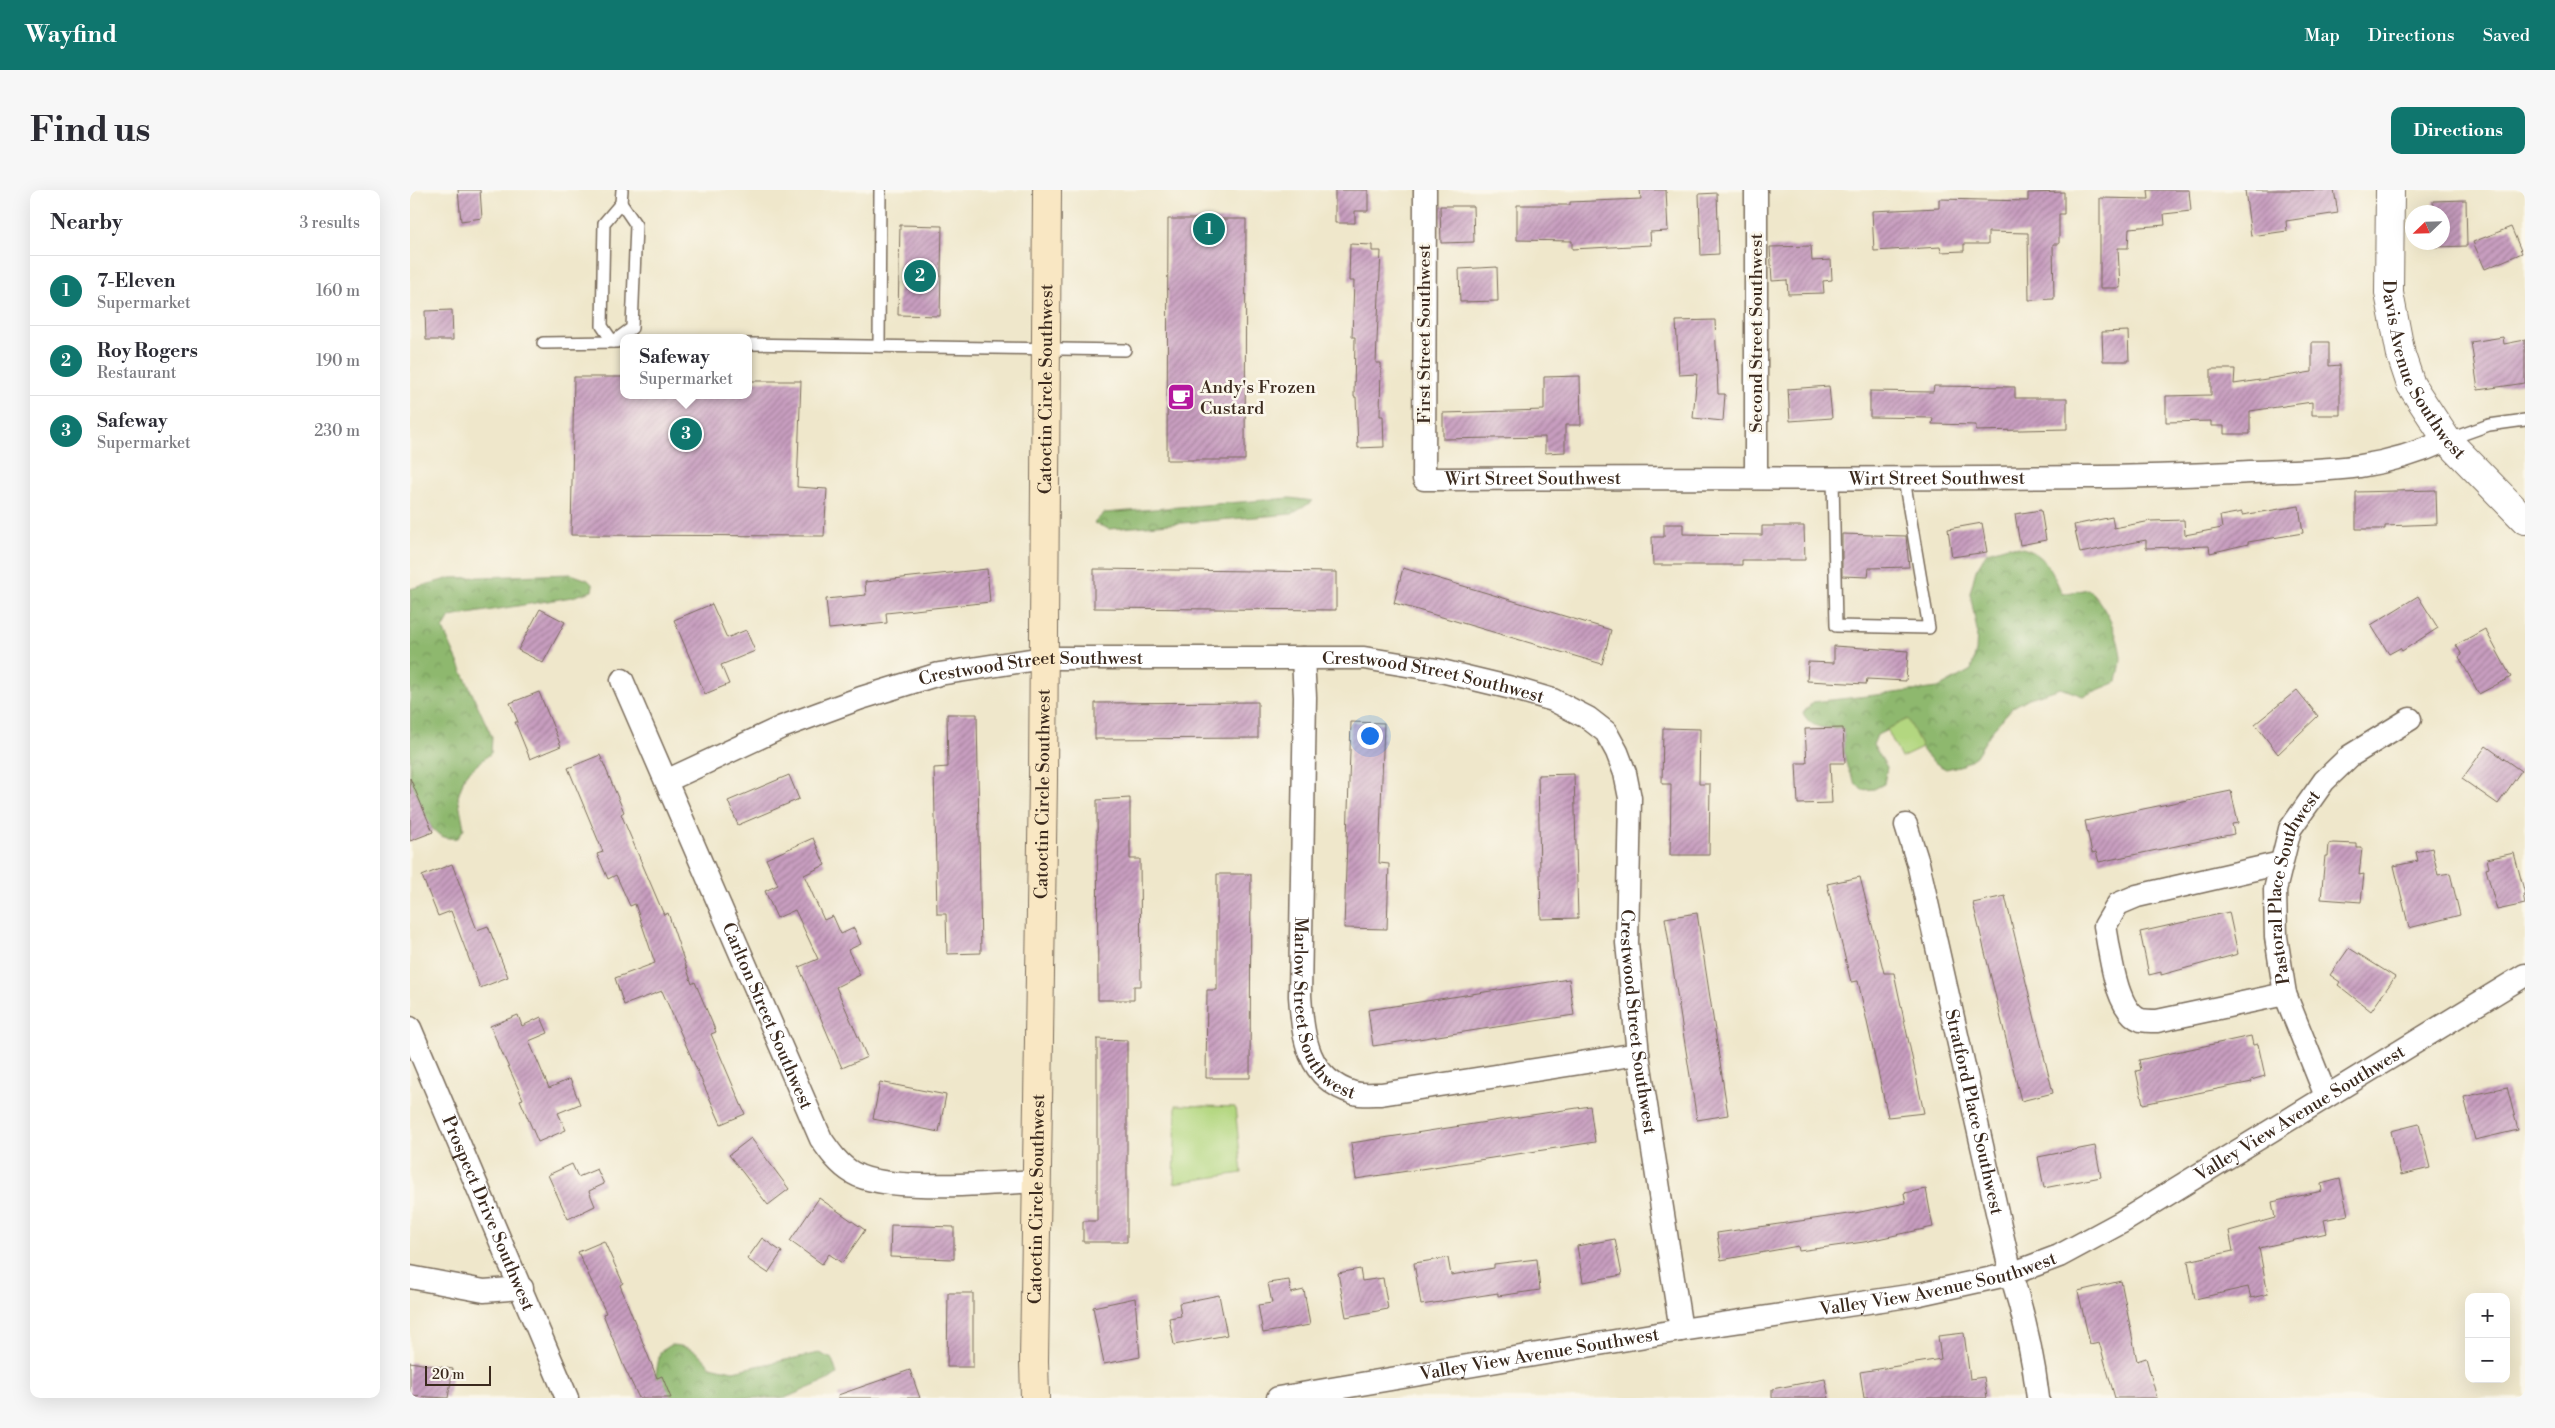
<!DOCTYPE html>
<meta charset="utf-8">
<style>
:root{--surface:#fff;--page:#f7f7f7;--text:#2b2b33;--muted:#7c7c81;--line:#e1e1e2;--accent:#0f766e}
body{margin:0;font-family:"Libre Bodoni",serif;background:var(--page);color:var(--text)}
.controls{position:absolute;right:15px;bottom:15px;display:grid;overflow:hidden;border-radius:10px;box-shadow:0 5px 20px #0002}
.controls button{width:45px;height:45px;display:grid;place-items:center;padding:0;border:0;border-bottom:1px solid var(--line);background:var(--surface);color:var(--text);font:25px sans-serif}
.compass{position:absolute;left:1995px;top:15px;width:45px;height:45px;border-radius:50%;background:var(--surface);box-shadow:0 5px 20px #0002;rotate:247deg}
.scale{position:absolute;left:15px;bottom:12px;width:66px;box-sizing:border-box;padding-left:5px;border:2px solid #3b2a1e;border-top:0;font-size:14px;line-height:18px;white-space:nowrap;color:#3b2a1e;-webkit-text-stroke:4px #fbf7ec;paint-order:stroke}
.you{position:absolute;left:959px;top:545px;width:18px;height:18px;margin:-12px;border:4px solid #fff;border-radius:50%;background:#1a73e8;box-shadow:0 0 0 8px #1a73e833}
.badge{display:grid;place-items:center;width:32px;height:32px;border-radius:50%;background:var(--accent);color:#fff;font-size:16px;font-weight:700}
.pin{position:absolute;translate:-50% -50%;border:2px solid #fff;box-shadow:0 1px 5px #0006}
.popup{position:absolute;left:210px;top:144px;width:132px;height:65px;box-sizing:border-box;display:grid;place-content:center;border-radius:10px;background:var(--surface);filter:drop-shadow(0 1px 4px #0005);font-size:16px;white-space:nowrap;color:var(--muted)}
.popup b{font-size:19px;color:var(--text)}
.popup::after{content:'';position:absolute;left:50%;top:100%;margin-left:-10px;border:10px solid transparent;border-top-color:var(--surface)}
.list{margin:0;padding:0;list-style:none}
h2{display:flex;justify-content:space-between;align-items:center;height:65px;margin:0;padding:0 20px;font-size:21px}
h2 small{font-size:16px;font-weight:400;color:var(--muted)}
.list li{display:grid;grid-template-columns:32px 1fr auto;gap:15px;align-items:center;box-sizing:border-box;height:70px;padding:0 20px;border-top:1px solid var(--line)}
.list b{display:block;font-size:19px;white-space:nowrap}
.list p{margin:0;font-size:16px;white-space:nowrap;color:var(--muted)}
.list em{font-size:16px;font-style:normal;color:var(--muted)}
.map{position:relative;flex:none;width:2115px;height:1208px;overflow:hidden;border-radius:10px}
header{display:flex;align-items:center;gap:30px;box-sizing:border-box;height:70px;padding:0 25px;background:var(--accent);color:#fff}
header strong{font-size:24px}
nav{display:flex;gap:28px;margin-inline-start:auto;font-size:18px}
.intro{display:flex;align-items:center;justify-content:space-between;box-sizing:border-box;height:120px;padding:0 30px}
h1{margin:0;font-size:35px}
.button{padding:12px 22px;border-radius:10px;background:var(--accent);color:#fff;font-size:18px;font-weight:700}
main{display:flex;gap:30px;padding:0 30px}
aside{flex:1;background:var(--surface);border-radius:10px;box-shadow:0 5px 20px #0002}
.map>svg:first-child{display:block}
</style>
<header>
<strong>Wayfind</strong>
<nav><a>Map</a><a>Directions</a><a>Saved</a></nav>
</header>
<div class="intro"><h1>Find us</h1><a class="button">Directions</a></div>
<main>
<aside>
<h2>Nearby<small>3 results</small></h2>
<ul class="list">
<li><span class="badge">1</span><div><b>7-Eleven</b><p>Supermarket</p></div><em>160 m</em></li>
<li><span class="badge">2</span><div><b>Roy Rogers</b><p>Restaurant</p></div><em>190 m</em></li>
<li><span class="badge">3</span><div><b>Safeway</b><p>Supermarket</p></div><em>230 m</em></li>
</ul>
</aside>
<div class="map">
<svg width="2115" height="1208" viewBox="0 0 2115 1208">
<defs>
<pattern id="forest-crowns" width="20" height="18" patternUnits="userSpaceOnUse" patternTransform="scale(1.25)"><rect width="20" height="18" fill="#8eb86e"/><path d="M2 6a3 3 0 1 1 6 0M12 15a3 3 0 1 1 6 0" fill="none" stroke="#75965a"/></pattern>
<pattern id="building-hatch" width="6" height="6" patternUnits="userSpaceOnUse" patternTransform="scale(1.25)"><rect width="6" height="6" fill="#c89ec0"/><path d="M-1 1l2-2M0 6l6-6M5 7l2-2" fill="none" stroke="#a4819b"/></pattern>
</defs>
<rect width="100%" height="100%" fill="#fbf7ec"/>
<filter id="ink" filterUnits="userSpaceOnUse"><feTurbulence type="fractalNoise" baseFrequency=".02" numOctaves="2"/><feDisplacementMap in="SourceGraphic" scale="10" xChannelSelector="R" yChannelSelector="G"/><feConvolveMatrix kernelMatrix="1 2 1 2 8 2 1 2 1" color-interpolation-filters="sRGB"/></filter>
<filter id="wash" filterUnits="userSpaceOnUse"><feTurbulence type="fractalNoise" baseFrequency=".0096" numOctaves="4" result="noise"/><feDisplacementMap in="SourceGraphic" scale="20" xChannelSelector="R" yChannelSelector="G"/><feGaussianBlur stdDeviation="1.12" result="paint"/><feColorMatrix in="noise" values="0 0 0 0 0 0 0 0 0 0 0 0 0 0 0 0 0 1.4 0 .05"/><feComposite in="paint" operator="in"/></filter>
<g filter="url(#wash)">
<rect width="100%" height="100%" fill="#efe7cb"/>
<!-- forest -->
<g fill="url(#forest-crowns)" stroke="#647146">
<path d="M880 308 903 311 882 324 699 339 684 333 694 323Z"/>
<path d="M1598 356C1633 358 1640 376 1652 404L1678 399C1695 414 1709 445 1711 468 1711 476 1708 484 1707 492L1673 506 1651 498 1619 508 1603 517 1583 539 1566 566 1553 575 1536 579C1511 567 1510 554 1498 530L1467 545 1463 555 1477 577 1474 594 1464 599 1452 600C1433 583 1434 561 1433 538 1415 538 1402 540 1393 523L1403 512 1528 498 1561 480 1566 461 1567 441 1560 403 1566 380 1577 362Z"/>
<path d="M161 384 178 390 183 395 182 401 162 407 40 427 33 439 82 547 81 563 55 585 48 607 54 638 48 648C20 652 15 624 6 602L0 604V399L41 388Z"/>
<path d="M261 1155C279 1156 289 1161 300 1176L323 1181 409 1163 422 1169 427 1184 420 1189 375 1208H261L245 1189 250 1162Z"/>
</g>
<!-- park -->
<g fill="#b3d780" stroke="#77804f">
<path d="M1498 529 1512 558 1491 568 1477 539Z"/>
<path d="M766 915 825 917 832 983 764 993Z"/>
</g>
<g id="blocks">
<!-- building -->
<g fill="url(#building-hatch)">
<path d="M48 0H70L72 28 51 31Z"/>
<path d="M925 0H958V21H945V33H925Z"/>
<path d="M1230 0H1256L1258 41 1240 42 1241 55 1162 59V51L1107 50V15H1160V12L1231 9Z"/>
<path d="M1738 0H1779L1781 21 1754 24 1755 35 1719 38 1718 58H1708L1710 98H1690V8L1739 9Z"/>
<path d="M1835 0H1924L1928 23 1876 31 1877 41 1841 46Z"/>
<path d="M1654 2V24H1649V54H1643L1644 109 1619 110 1618 43 1578 42V54H1554V61L1531 62 1530 57 1464 61 1462 21 1529 18V9L1618 11V3Z"/>
<path d="M1307 3 1309 64 1291 65 1289 4Z"/>
<path d="M2056 10 2057 56 2025 57V52H2032V22H2024L2023 11Z"/>
<path d="M1030 16H1063L1064 52 1031 53Z"/>
<path d="M758 29H836L835 270H757Z"/>
<path d="M490 35 532 36 530 126 488 125Z"/>
<path d="M2101 37 2112 63 2075 79 2063 52Z"/>
<path d="M940 54 962 55V61H971L966 173H971L970 226H973L974 257 948 258 946 207H944L945 147H942L944 91H939Z"/>
<path d="M1401 56 1402 71 1421 70 1422 90 1413 91 1414 103 1378 104 1377 90 1362 91 1360 57Z"/>
<path d="M1087 77 1088 111 1050 112 1049 79Z"/>
<path d="M42 120 43 150H16L15 121Z"/>
<path d="M1305 130 1308 204H1315L1313 231 1283 228 1287 184 1269 185 1266 131Z"/>
<path d="M1718 141 1719 171H1693L1692 142Z"/>
<path d="M2093 147 2094 154 2115 150V193L2068 200 2061 152Z"/>
<path d="M1902 152H1919V176L1930 175V225H1902V212L1840 221V244H1814V236H1801V231L1756 232V206L1801 205V179H1825L1824 194 1902 182Z"/>
<path d="M1170 186 1171 235H1155V262L1135 263V247L1033 249V223L1134 220V187Z"/>
<path d="M164 187H214V205H338V191H391L387 297 417 299 414 346 161 345Z"/>
<path d="M1419 196 1422 228 1380 231 1378 199Z"/>
<path d="M1524 196 1605 197V208H1657V239L1566 241V235L1522 234 1523 228 1460 227V201L1523 202Z"/>
<path d="M2026 300 2027 334 1975 336V339H1946V302Z"/>
<path d="M1889 316 1893 343 1838 352V354L1800 363 1799 356 1736 358V350L1670 363 1664 335 1702 327 1704 338 1741 331 1774 330 1775 345 1812 338 1810 326 1832 322V325Z"/>
<path d="M1631 320 1636 350 1610 355 1605 324Z"/>
<path d="M1572 333 1577 362 1542 367 1538 339Z"/>
<path d="M1254 334H1273V344L1352 345V336H1394L1395 370H1332V375H1243L1242 347H1254Z"/>
<path d="M1432 344 1496 346 1499 377 1459 378 1458 387 1432 386Z"/>
<path d="M993 378 1201 440 1192 474 984 413Z"/>
<path d="M577 379 580 412 476 423 477 433 419 439 416 409 456 405 455 392Z"/>
<path d="M684 379 926 382V420L684 418Z"/>
<path d="M2008 406 2028 438 1992 461 1990 458 1979 464 1961 435Z"/>
<path d="M302 414 317 448 336 440 345 461 311 475 319 494 295 504 264 430Z"/>
<path d="M130 419 155 432 133 473 108 460Z"/>
<path d="M2075 439 2101 487 2069 504 2049 467 2052 465 2046 455Z"/>
<path d="M1424 456 1498 461 1496 491 1457 489 1456 494 1397 491 1398 472 1424 473Z"/>
<path d="M1887 500 1908 526 1868 564 1845 534Z"/>
<path d="M129 502 151 556 120 569 105 532H108L100 513Z"/>
<path d="M848 512V548L685 549V513Z"/>
<path d="M537 524H567L571 763 537 764 536 724H527L524 578 538 577Z"/>
<path d="M941 532 974 533 969 673 979 674 977 739 934 738Z"/>
<path d="M1253 538 1290 539 1289 594H1300L1299 665H1260L1261 594H1252Z"/>
<path d="M1433 538 1435 573H1420L1422 613 1388 614 1386 573H1397L1395 539Z"/>
<path d="M2076 556 2111 581 2088 614 2052 589Z"/>
<path d="M190 565 214 622 211 624 254 725 258 723 282 794 285 792 306 842 301 844 335 924 311 934 252 801 214 815 205 788 245 773 225 714 220 716 206 685 198 689 187 664 193 662 158 578Z"/>
<path d="M1164 584 1168 728 1131 729 1128 585Z"/>
<path d="M379 585 389 609 328 635 318 611Z"/>
<path d="M0 588 23 642 0 651Z"/>
<path d="M1821 601 1828 633 1822 634 1824 644 1689 672 1686 662 1682 663 1675 631Z"/>
<path d="M720 608V669H730L731 796H724V810H688L687 610Z"/>
<path d="M403 648 415 675 394 685 414 730 423 726 431 744 444 738 451 754 438 760 450 785 426 797 457 867 432 878 389 777 408 769 385 720 367 728 355 701 368 695 356 669Z"/>
<path d="M1923 653 1947 654V658H1952L1949 685 1954 684 1951 712 1911 709 1915 666H1918L1919 654Z"/>
<path d="M2022 658 2028 685 2040 683 2050 725 1999 738 1984 676 2008 671 2006 662Z"/>
<path d="M2104 663 2115 704H2113L2115 714 2087 720 2076 679 2079 678 2077 669Z"/>
<path d="M42 674 67 740 78 736 98 787 70 798 41 721 28 726 12 686Z"/>
<path d="M807 684H841L840 888H796L797 800H807Z"/>
<path d="M1450 687 1474 783H1484L1514 923 1478 927 1448 791 1441 792 1417 694Z"/>
<path d="M1595 706 1643 903 1611 911 1563 713Z"/>
<path d="M1819 722 1828 764 1751 785V782L1739 785 1730 742Z"/>
<path d="M1287 723 1318 925 1287 930 1255 728Z"/>
<path d="M1939 758 1985 787 1961 821 1928 795 1930 792 1920 785Z"/>
<path d="M1159 789 1164 825 963 856 958 820Z"/>
<path d="M108 825 112 836 131 827 138 843 119 851 139 898 160 889 170 914 148 923 156 940 128 952 110 910 113 909 80 836Z"/>
<path d="M1841 846 1843 855 1848 854 1855 886 1841 890 1842 892 1733 914 1726 881 1731 880 1729 870Z"/>
<path d="M687 849 717 850V1052H673V1031H687Z"/>
<path d="M470 892 536 905 529 942 463 929Z"/>
<path d="M2097 897 2108 940 2065 950 2054 907Z"/>
<path d="M1180 916 1185 952 946 989 941 953Z"/>
<path d="M2009 934 2020 978 1991 985 1981 941Z"/>
<path d="M341 948 379 999 358 1015 319 965Z"/>
<path d="M1685 956 1691 987 1634 998 1628 967Z"/>
<path d="M162 974 168 987 187 979 194 994 179 1001 185 1016 158 1029 138 985Z"/>
<path d="M1930 989 1938 1025 1914 1030 1917 1043 1849 1058 1858 1104 1841 1108 1838 1097 1785 1109 1778 1071 1823 1061 1819 1041 1865 1028 1862 1012 1912 1001 1911 994Z"/>
<path d="M1516 999 1523 1037 1454 1052 1389 1061 1388 1056 1311 1070 1307 1043 1445 1023 1496 1013 1494 1003Z"/>
<path d="M409 1008 455 1040 432 1073 419 1064 412 1074 380 1051Z"/>
<path d="M481 1035 544 1037V1069L480 1067Z"/>
<path d="M352 1048 372 1062 358 1083 337 1069Z"/>
<path d="M1205 1049 1212 1085 1173 1092 1167 1056Z"/>
<path d="M194 1051 213 1093 210 1095 247 1188 252 1186 261 1208H229L214 1177 193 1124 196 1123 168 1062Z"/>
<path d="M1038 1068 1041 1085 1084 1078V1074L1127 1069 1130 1100 1088 1106V1103L1011 1115 1004 1073Z"/>
<path d="M950 1079 952 1091 973 1088 978 1119 936 1127 928 1083Z"/>
<path d="M879 1090 881 1103 894 1100 900 1135 853 1143 848 1115 862 1113 858 1093Z"/>
<path d="M1711 1091 1727 1171 1736 1168 1747 1208H1705L1689 1152 1680 1154 1668 1101Z"/>
<path d="M538 1103H563V1177H537Z"/>
<path d="M809 1105 817 1145 764 1155 759 1128 771 1126 769 1113Z"/>
<path d="M725 1108 730 1167 694 1174 683 1117Z"/>
<path d="M1554 1143 1560 1189 1574 1187 1577 1208H1454L1450 1182 1531 1169 1528 1146Z"/>
<path d="M0 1172 43 1179 38 1208 0 1206Z"/>
<path d="M500 1180 510 1208H429L428 1205Z"/>
<path d="M1415 1189 1419 1208H1362V1199Z"/>
</g>
</g>
</g>
<g filter="url(#ink)">
<use href="#blocks" fill-opacity="0" stroke="#7a6c5b" stroke-width="1"/>
<g fill="none" stroke-linecap="round" stroke-linejoin="round">
<!-- service casing -->
<g stroke="#7a6c5b" stroke-width="14">
<g id="service">
<path d="M211 13 226 35 222 138 203 152 192 136 194 33Z"/>
<path d="M211 13 212 0"/>
<path d="M133 153 207 152"/>
<path d="M338 154 715 160"/>
<path d="M469 156 470 0"/>
<path d="M2037 250 2079 235 2115 230"/>
<path d="M1423 288 1426 436 1519 438 1494 289"/>
</g>
</g>
<!-- minor casing -->
<g stroke="#7a6c5b" stroke-width="25">
<g id="minor">
<path id="s1" d="M1015 0 1014 289C1233 287 1451 290 1670 287 1727 287 1784 285 1840 282 1915 280 1967 282 2037 250"/>
<path d="M1346 0V287"/>
<path id="s2" d="M893 468 895 507 890 806C893 847 897 889 944 903 952 905 963 904 971 904L1228 864"/>
<path id="s3" d="M212 490 411 949C420 962 429 975 443 983 476 1003 585 993 627 991"/>
<path id="s4" d="M256 591 372 537 451 508 529 484 633 468H954L1027 480 1102 498 1143 510 1178 528 1196 542 1207 562 1215 583 1220 608 1217 753 1228 864 1271 1140"/>
<path id="s5" d="M1496 635 1508 673 1601 1084C1614 1125 1623 1165 1628 1208"/>
<path d="M1871 673 1727 706 1708 714 1695 736C1700 760 1705 821 1731 830 1735 831 1742 831 1747 831L1875 804"/>
<path id="s6" d="M0 838 157 1208"/>
<path id="s7" d="M1916 906 1875 804 1866 747 1865 700 1880 639 1914 591 1940 566 2000 529"/>
<path d="M0 1087 74 1101 112 1098"/>
<path id="s8" d="M868 1208 1271 1140 1505 1105 1601 1084 1649 1066 1712 1032 2115 785"/>
</g>
</g>
<!-- tertiary casing -->
<g stroke="#7a6c5b" stroke-width="30">
<g id="tertiary">
<path id="s9" d="M1980 0 1979 103 1991 165 2001 195 2037 250 2115 330"/>
</g>
</g>
<!-- secondary casing -->
<g stroke="#7a6c5b" stroke-width="30">
<g id="secondary">
<path id="s10" d="M625 1208 624 1171 633 589 637 0"/>
</g>
</g>
<!-- service -->
<use href="#service" stroke="#fff" stroke-width="11"/>
<!-- minor -->
<use href="#minor" stroke="#fff" stroke-width="22"/>
<!-- tertiary -->
<use href="#tertiary" stroke="#fff" stroke-width="28"/>
<!-- secondary -->
<use href="#secondary" stroke="#f9e7c3" stroke-width="28"/>
</g>
</g>
<!-- icons -->
<defs>
<g id="cafe-square" transform="scale(1.4375)"><rect x="-9" y="-9" width="18" height="18" rx="4" fill="#b5179e" stroke="#fbf7ec"/><path d="M-5.5-4.5H6V0H3Q3 3.5 0 3.5H-2.5Q-5.5 3.5-5.5 0ZM3-3.2v2h1.7v-2ZM-6 4.5H4V6H-6Z" fill="#fff"/></g>
</defs>
<g fill-rule="evenodd">
<use href="#cafe-square" x="771" y="207"/>
</g>
<g text-anchor="middle" stroke-width="5" stroke-linejoin="round" paint-order="stroke">
<!-- street labels -->
<g font-size="18" fill="#3b2a1e" stroke="#fbf7ec">
<text transform="translate(1346 143) rotate(-90)" y="6">Second Street Southwest</text>
<text transform="translate(1014 144) rotate(-90)" y="6">First Street Southwest</text>
<text dy="6" stroke="none"><textPath href="#s9" startOffset="188">Davis Avenue Southwest</textPath></text>
<text dy="6" stroke="none"><textPath href="#s10" startOffset="1009">Catoctin Circle Southwest</textPath></text>
<text dy="6" stroke="none"><textPath href="#s1" startOffset="398">Wirt Street Southwest</textPath></text>
<text dy="6" stroke="none"><textPath href="#s1" startOffset="802">Wirt Street Southwest</textPath></text>
<text dy="6" stroke="none"><textPath href="#s4" startOffset="386">Crestwood Street Southwest</textPath></text>
<text dy="6" stroke="none"><textPath href="#s4" startOffset="791">Crestwood Street Southwest</textPath></text>
<text dy="6" stroke="none"><textPath href="#s10" startOffset="604">Catoctin Circle Southwest</textPath></text>
<text dy="6" stroke="none"><textPath href="#s7" startOffset="221">Pastoral Place Southwest</textPath></text>
<text dy="6" stroke="none"><textPath href="#s2" startOffset="359">Marlow Street Southwest</textPath></text>
<text dy="6" stroke="none"><textPath href="#s3" startOffset="366">Carlton Street Southwest</textPath></text>
<text dy="6" stroke="none"><textPath href="#s4" startOffset="1271">Crestwood Street Southwest</textPath></text>
<text dy="6" stroke="none"><textPath href="#s5" startOffset="295">Stratford Place Southwest</textPath></text>
<text dy="6" stroke="none"><textPath href="#s8" startOffset="1075">Valley View Avenue Southwest</textPath></text>
<text dy="6" stroke="none"><textPath href="#s10" startOffset="199">Catoctin Circle Southwest</textPath></text>
<text dy="6" stroke="none"><textPath href="#s6" startOffset="201">Prospect Drive Southwest</textPath></text>
<text dy="6" stroke="none"><textPath href="#s8" startOffset="670">Valley View Avenue Southwest</textPath></text>
<text dy="6" stroke="none"><textPath href="#s8" startOffset="265">Valley View Avenue Southwest</textPath></text>
</g>
<!-- poi labels -->
<g font-size="18" fill="#3b2a1e" stroke="#fbf7ec" text-anchor="start">
<text x="790" y="203">Andy's Frozen<tspan x="790" dy="21">Custard</tspan></text>
</g>
</g>
</svg>
<div class="controls">
<button>+</button>
<button>−</button>
</div>
<svg class="compass" viewBox="-18 -18 36 36"><path d="M0-13l5 13h-10z" fill="#e53935"/><path d="M0 13l5-13h-10z" fill="#7c7c81"/></svg>
<div class="scale">20 m</div>
<div class="you"></div>
<div class="pin badge" style="left:799px;top:39px">1</div>
<div class="pin badge" style="left:510px;top:86px">2</div>
<div class="pin badge" style="left:276px;top:244px">3</div>
<div class="popup"><b>Safeway</b>Supermarket</div>
</div>
</main>
